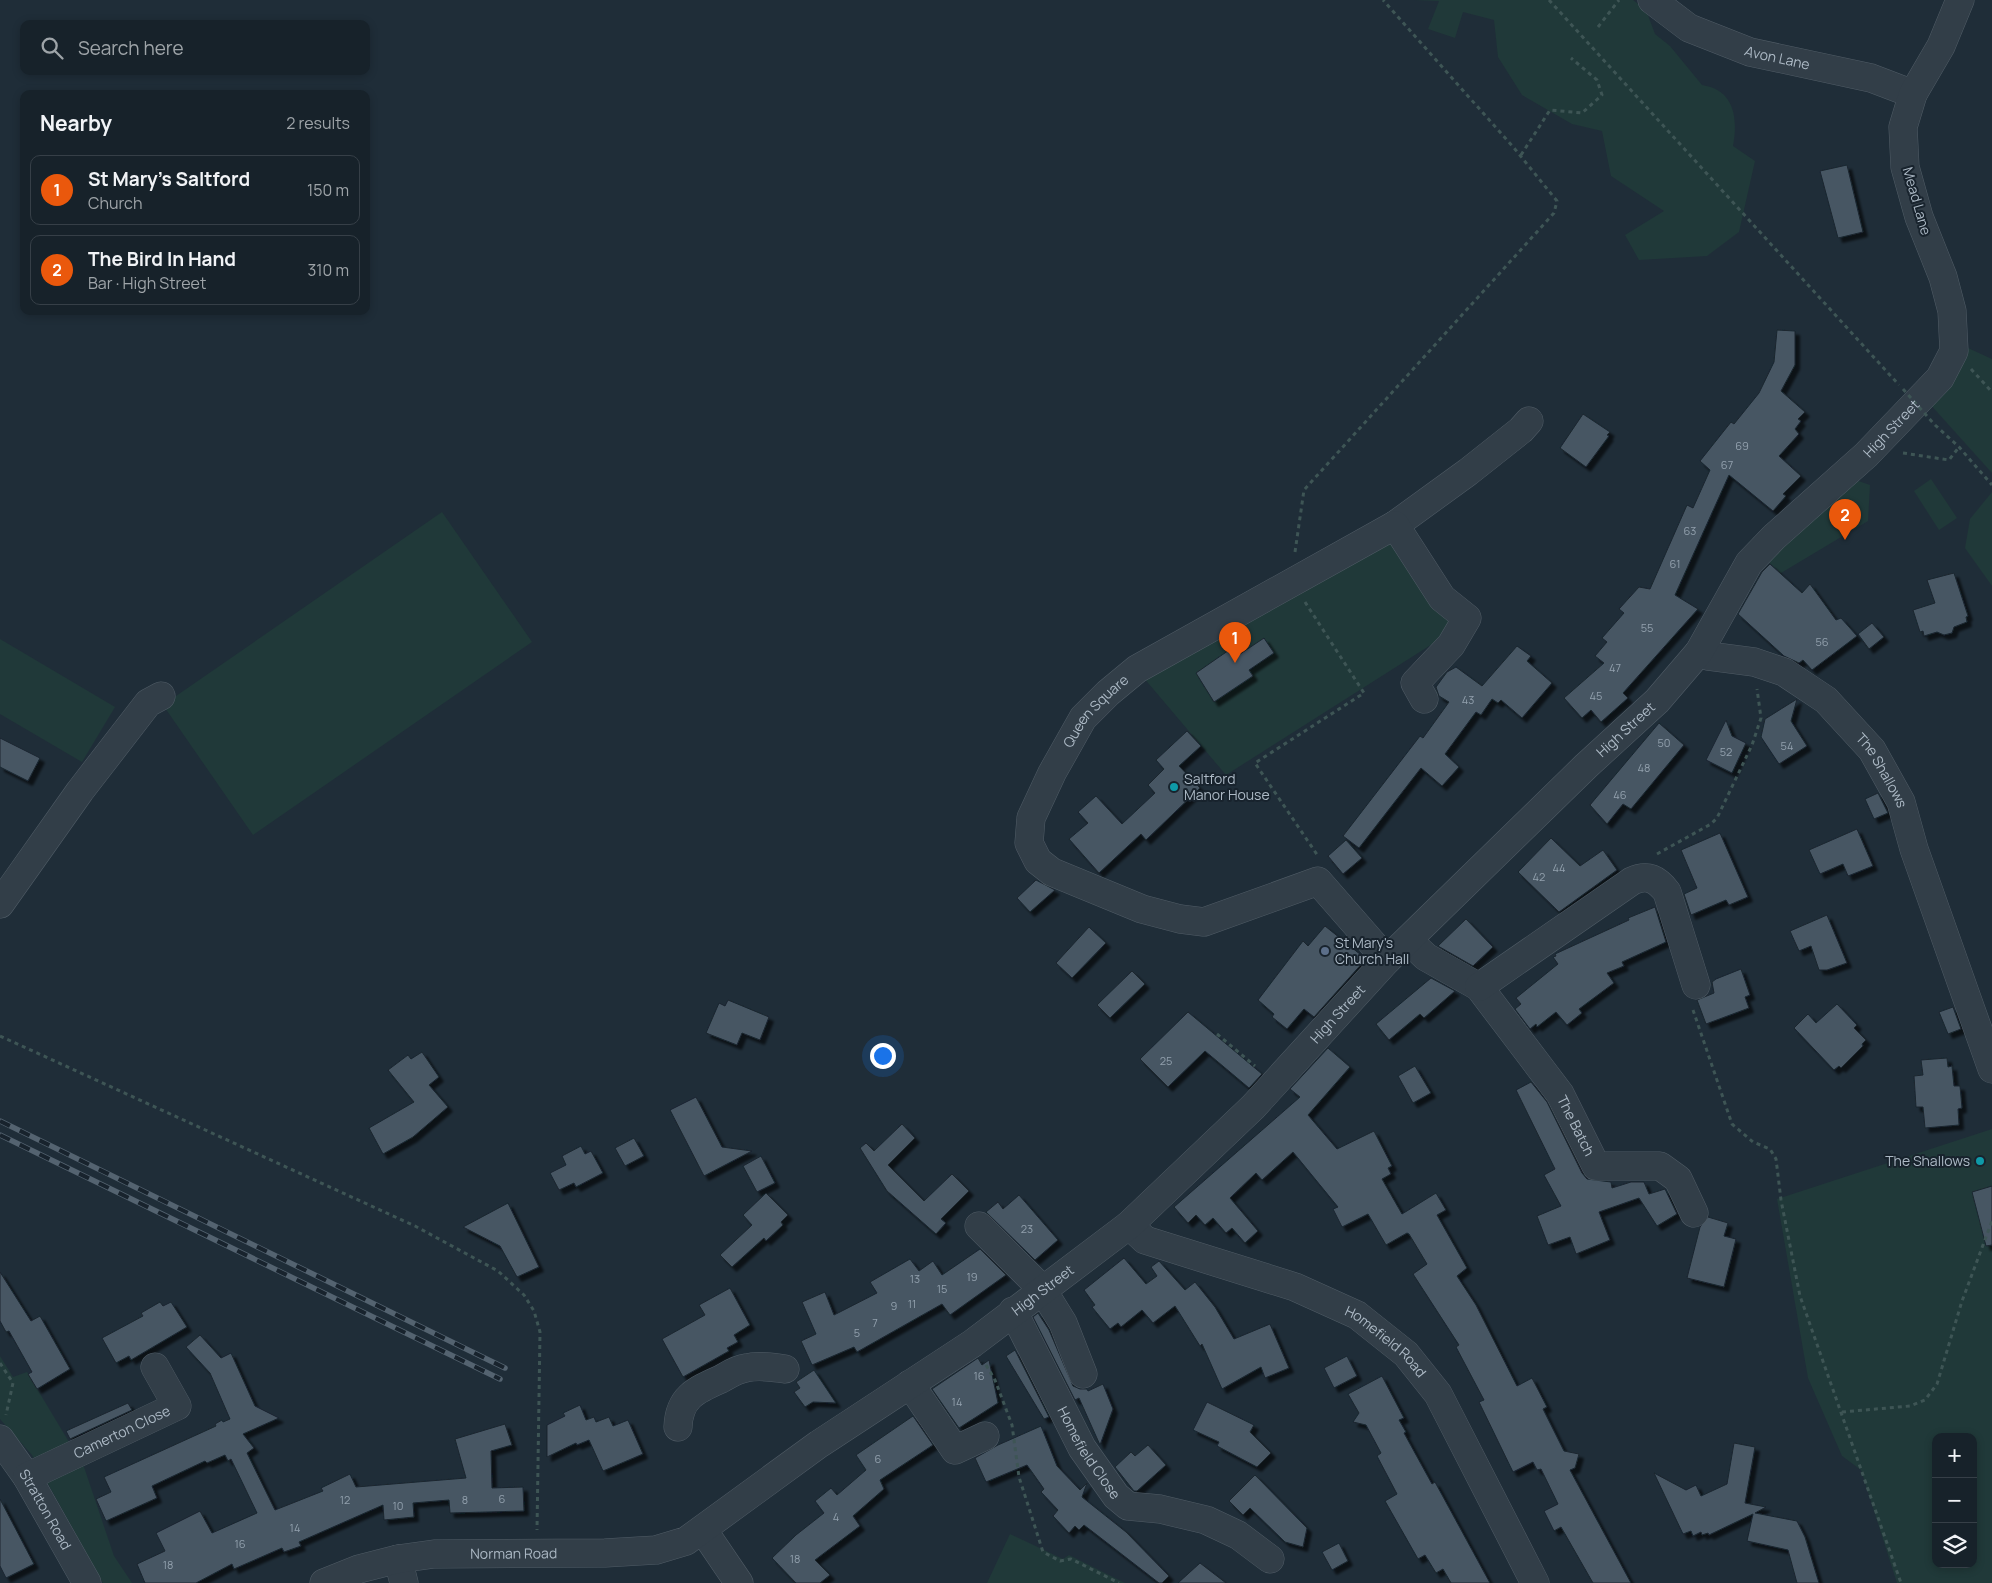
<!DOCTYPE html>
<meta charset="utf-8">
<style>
:root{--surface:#17222a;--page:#202a32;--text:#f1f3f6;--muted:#9ea4a8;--line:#363f47;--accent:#ea580c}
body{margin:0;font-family:Manrope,sans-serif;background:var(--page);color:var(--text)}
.controls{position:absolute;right:15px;bottom:15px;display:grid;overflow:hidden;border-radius:10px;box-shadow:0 2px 8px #0003}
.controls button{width:45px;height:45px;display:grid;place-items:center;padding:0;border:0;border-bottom:1px solid var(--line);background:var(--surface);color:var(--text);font:25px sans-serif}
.you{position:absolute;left:882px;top:1055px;width:18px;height:18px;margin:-12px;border:4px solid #fff;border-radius:50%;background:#1a73e8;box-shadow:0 0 0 8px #1a73e833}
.badge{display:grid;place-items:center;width:32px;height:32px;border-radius:50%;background:var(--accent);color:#fff;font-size:16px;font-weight:700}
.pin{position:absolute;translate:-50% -41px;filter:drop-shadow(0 1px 2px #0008)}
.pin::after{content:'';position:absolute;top:26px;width:18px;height:15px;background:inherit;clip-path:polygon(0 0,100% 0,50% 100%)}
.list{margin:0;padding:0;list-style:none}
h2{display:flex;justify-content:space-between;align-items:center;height:65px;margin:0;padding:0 20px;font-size:21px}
h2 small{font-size:16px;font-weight:400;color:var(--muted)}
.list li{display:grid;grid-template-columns:32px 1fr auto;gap:15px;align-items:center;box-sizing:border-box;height:70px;margin:0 10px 10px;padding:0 10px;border:1px solid var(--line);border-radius:10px}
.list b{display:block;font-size:19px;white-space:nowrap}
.list p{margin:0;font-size:16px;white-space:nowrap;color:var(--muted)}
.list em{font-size:16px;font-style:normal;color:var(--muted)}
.icon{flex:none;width:28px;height:28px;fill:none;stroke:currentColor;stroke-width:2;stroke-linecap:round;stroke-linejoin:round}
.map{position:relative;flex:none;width:1992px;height:1583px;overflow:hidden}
.search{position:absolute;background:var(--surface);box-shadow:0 2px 8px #0003;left:20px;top:20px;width:350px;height:55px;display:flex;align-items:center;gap:12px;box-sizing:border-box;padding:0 18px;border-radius:10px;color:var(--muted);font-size:19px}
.panel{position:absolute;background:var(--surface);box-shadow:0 2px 8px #0003;left:20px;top:90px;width:350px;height:225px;border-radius:10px}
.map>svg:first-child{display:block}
</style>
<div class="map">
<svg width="1992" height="1583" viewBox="0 0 1992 1583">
<defs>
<filter id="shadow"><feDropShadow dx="4.5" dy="4.5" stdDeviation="1" flood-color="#0009"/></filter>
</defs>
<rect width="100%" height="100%" fill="#1f2d38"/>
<!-- green -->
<g fill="#203939" fill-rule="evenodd">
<path d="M1414 0H1633L1646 10 1655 34 1670 46 1702 85C1735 90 1738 119 1733 146L1755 161 1739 232 1707 256 1639 260 1625 235 1664 211 1611 176 1602 131 1572 124 1522 95 1498 57 1494 20 1463 12 1455 38 1428 29 1439 1Z"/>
<path d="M1968 348 1992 359V473L1929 403 1952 375Z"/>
<path d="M1853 479 1870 485 1868 521 1781 573 1765 559Z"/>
<path d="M1931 479 1957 518 1939 530 1914 491Z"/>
<path d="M1992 492V586L1965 548 1970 519Z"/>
<path d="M442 512 532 642 253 835 163 705Z"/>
<path d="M1394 536 1456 615 1448 634 1226 775 1143 677Z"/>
<path d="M0 639 115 707 82 762 0 714Z"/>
<path d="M1992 1129V1583H1897L1861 1470 1842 1456 1808 1378 1777 1199ZM1936 1437H1973V1564H1936Z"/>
<path d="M0 1356 13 1377 27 1372 84 1467 114 1556 132 1583H103L32 1455 0 1419Z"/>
<path d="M1010 1534 1063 1559 1069 1555 1125 1583H987Z"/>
</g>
<!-- building -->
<g fill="#465764" stroke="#1a252f" filter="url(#shadow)">
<path d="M1847 165 1863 232 1838 238 1820 171Z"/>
<path d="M1777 330 1795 331V365L1781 391 1805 412 1798 419 1801 421 1795 429 1799 434 1779 456 1801 476 1783 494 1786 496 1773 511 1729 475 1675 595 1698 609 1623 693 1628 698 1601 722 1591 710 1582 718 1564 698 1604 663 1595 656 1607 642 1602 638 1624 613 1619 609 1639 587 1650 589 1687 505 1693 508 1710 470 1700 461 1731 422 1734 424 1759 393 1774 362Z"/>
<path d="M1583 414 1610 432 1607 435 1609 436 1586 467 1560 448Z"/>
<path d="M1770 564 1802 593 1810 584 1836 620 1841 618 1857 636 1812 670 1803 660 1799 663 1784 656 1738 614 1762 572Z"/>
<path d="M1954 573 1968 616 1966 617 1967 622 1954 627 1952 633 1944 635 1937 632 1924 636 1923 631 1920 632 1913 610 1935 603 1927 580Z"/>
<path d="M1872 623 1884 637 1869 649 1858 634Z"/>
<path d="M1264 638 1274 653 1249 670 1253 676 1214 702 1196 673 1232 648 1237 656Z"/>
<path d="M1517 646 1531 656 1527 661 1552 683 1522 718 1501 700 1498 703 1492 699 1481 715 1476 712 1445 754 1459 767 1442 786 1421 768 1359 848 1343 836 1420 736 1423 738 1449 702 1439 696 1436 687 1447 672 1456 667 1482 686Z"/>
<path d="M1797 699 1791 721 1807 746 1779 764 1761 737 1765 719Z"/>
<path d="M1726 720 1732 736 1746 743 1732 773 1706 760Z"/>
<path d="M1659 723 1684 745 1631 809 1623 804 1607 824 1590 805Z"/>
<path d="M1187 731 1201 746 1179 766 1200 788 1146 840 1141 834 1099 873 1069 839 1088 823 1078 812 1096 796 1122 824 1155 793 1148 785 1164 769 1156 760Z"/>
<path d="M0 738 40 758 28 781 0 767Z"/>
<path d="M1878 793 1888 813 1874 819 1865 799Z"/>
<path d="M1857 829 1873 866 1848 876 1843 864 1820 874 1809 850Z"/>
<path d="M1720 833 1748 897 1729 905 1726 900 1691 915 1684 894 1697 888 1681 850Z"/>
<path d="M1551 838 1580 866 1603 850 1617 870 1559 912 1518 872Z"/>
<path d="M1346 840 1362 858 1343 874 1328 856Z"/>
<path d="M1036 880 1055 890 1030 912 1017 898Z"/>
<path d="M1655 907 1666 942 1622 962 1624 966 1607 973 1614 983 1579 1009 1582 1013 1567 1025 1556 1012 1537 1027 1536 1024 1530 1029 1515 1009 1521 1004 1516 998 1558 964 1553 957 1556 956 1555 954 1629 920 1628 918Z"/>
<path d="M1827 915 1847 963 1827 970H1819L1811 946 1799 951 1790 931Z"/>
<path d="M1466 919 1493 947 1473 966 1438 946Z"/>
<path d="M1325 926 1366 959 1314 1017 1304 1009 1287 1029 1272 1017 1274 1014 1258 1000 1303 941 1308 946Z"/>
<path d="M1089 927 1106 943 1072 978 1056 963Z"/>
<path d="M1741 969 1750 995 1745 997 1749 1008 1706 1024 1697 1000 1714 993 1712 982 1716 979Z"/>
<path d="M1132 971 1145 984 1110 1018 1097 1005Z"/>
<path d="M1431 978 1455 991 1424 1018 1420 1014 1389 1040 1376 1024Z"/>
<path d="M728 1000 769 1017 760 1040 742 1033 737 1045 706 1033 719 1003 725 1006Z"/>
<path d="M1837 1004 1857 1025 1854 1028 1866 1040 1862 1044 1863 1046 1841 1068 1839 1066 1834 1070 1794 1028 1808 1014 1816 1023Z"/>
<path d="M1953 1007 1961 1029 1948 1034 1939 1012Z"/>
<path d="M1188 1012 1262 1074 1249 1088 1205 1051 1168 1087 1140 1059Z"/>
<path d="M1328 1048 1350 1067 1308 1115 1337 1149 1374 1131 1392 1166 1388 1168 1391 1174 1382 1179 1402 1214 1436 1193 1446 1210 1437 1215 1467 1268 1457 1276 1476 1305 1517 1386 1532 1378 1547 1407 1543 1409 1564 1451 1579 1454 1575 1468 1570 1470 1631 1583H1593L1561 1527 1554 1531 1544 1511 1558 1504 1541 1469 1537 1470 1533 1462 1513 1472 1479 1402 1484 1400 1456 1347 1459 1345 1413 1274 1427 1264 1409 1234 1407 1233 1386 1245 1368 1214 1342 1227 1333 1209 1338 1207 1293 1152 1262 1180 1256 1173 1230 1198 1258 1231 1245 1243 1232 1228 1226 1233 1213 1218 1205 1225 1196 1215 1188 1223 1174 1207 1300 1097 1290 1089Z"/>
<path d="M422 1052 439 1077 429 1085 448 1107 413 1137 383 1154 369 1128 414 1102 388 1070 408 1055 411 1059Z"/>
<path d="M1947 1058 1948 1067 1952 1066 1954 1086H1960L1962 1108 1958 1109 1959 1125 1925 1128 1923 1107H1916L1914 1076 1923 1075 1921 1060Z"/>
<path d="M1415 1066 1431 1093 1413 1103 1398 1076Z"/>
<path d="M1531 1082 1547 1102 1582 1173 1587 1179 1611 1182 1612 1188 1631 1182H1644L1649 1194 1665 1189 1677 1214 1657 1226 1639 1198 1599 1212 1610 1240 1576 1254 1570 1237 1548 1245 1537 1216 1561 1206 1544 1175 1555 1169 1516 1090Z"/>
<path d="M696 1097 722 1147 752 1151 704 1176 670 1110Z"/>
<path d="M902 1124 915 1138 888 1165 924 1201 952 1174 969 1191 941 1219 946 1223 936 1234 887 1191 860 1148 866 1143 874 1151Z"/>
<path d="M634 1138 644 1156 625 1166 615 1148Z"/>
<path d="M581 1146 585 1154 591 1151 603 1173 576 1187 574 1183 559 1190 550 1173 566 1165 562 1156Z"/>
<path d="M761 1156 775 1183 757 1192 743 1166Z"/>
<path d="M1992 1186V1245L1986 1246 1972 1192Z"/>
<path d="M766 1193 788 1215 781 1222 783 1225 766 1241 764 1238 732 1267 720 1255 752 1225 743 1215Z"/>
<path d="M1019 1195 1058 1240 1035 1260 986 1212 998 1202 1003 1209Z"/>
<path d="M508 1203 539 1267 517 1277 500 1246 463 1227Z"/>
<path d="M1708 1217 1728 1223 1724 1236 1736 1239 1724 1287 1687 1278 1700 1227Z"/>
<path d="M980 1249 1006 1275 950 1315 942 1304 857 1352 854 1347 812 1365 801 1341 816 1334 802 1302 825 1292 834 1315 877 1293 870 1282 910 1259 919 1271 933 1261 942 1275Z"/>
<path d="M1124 1258 1146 1284 1157 1276 1151 1267 1159 1261 1185 1290 1195 1282 1215 1307 1234 1339 1270 1324 1289 1368 1265 1378 1261 1367 1222 1389 1202 1344 1200 1346 1175 1306 1153 1323 1142 1310 1121 1327 1118 1323 1110 1329 1092 1307 1095 1305 1084 1290Z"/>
<path d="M0 1272 31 1321 40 1316 70 1369 37 1389 28 1374 32 1372 9 1331 6 1332 0 1321Z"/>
<path d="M730 1288 750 1325 734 1335 738 1342 727 1348 729 1351 683 1377 662 1339 705 1315 699 1305Z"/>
<path d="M160 1302 163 1306 171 1302 187 1327 131 1360 129 1356 116 1363 102 1338 143 1316 141 1313Z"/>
<path d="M1038 1313 1049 1330 1073 1386 1080 1389H1087L1088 1391 1103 1384 1113 1409 1100 1445 1079 1398 1075 1400 1033 1317Z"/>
<path d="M200 1335 221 1358 231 1353 255 1406 279 1418 243 1434 254 1448 247 1453 275 1510 323 1491 321 1488 350 1474 356 1487 466 1478 455 1439 505 1424 512 1445 491 1451 492 1488 523 1487 524 1511 450 1513 449 1500 413 1503 414 1517 384 1520 383 1505 299 1542 301 1546 284 1552 282 1548 234 1569 232 1564 196 1583H145L137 1564 165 1551 156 1533 200 1511 212 1533 257 1513 231 1459 228 1461 225 1455 207 1463 205 1461 152 1486 157 1498 106 1521 96 1499 111 1492 104 1477 216 1426 215 1424 222 1420 223 1422 230 1419 210 1373 186 1347Z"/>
<path d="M1015 1350 1049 1417 1044 1419 1006 1356Z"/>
<path d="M1347 1356 1357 1376 1334 1388 1324 1368Z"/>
<path d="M978 1358 982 1365 989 1360 998 1403 959 1428 932 1389Z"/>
<path d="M814 1370 836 1403 813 1402 805 1407 794 1392 800 1388 796 1382Z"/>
<path d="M1382 1376 1404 1418 1399 1420 1406 1432 1404 1433 1432 1484 1435 1482 1490 1583H1451L1443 1569 1436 1573 1425 1555 1418 1559 1385 1501 1397 1494 1377 1456 1381 1453 1366 1425 1353 1422 1359 1413 1348 1394Z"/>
<path d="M1207 1402 1254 1425 1250 1432 1271 1453 1257 1467 1217 1446 1219 1442 1193 1430Z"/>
<path d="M128 1403 132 1410 70 1439 66 1431Z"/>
<path d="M580 1405 586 1420 594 1417 596 1422 609 1417 613 1426 628 1420 643 1454 603 1471 589 1440 577 1445 576 1443 547 1457V1425L565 1416 563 1413Z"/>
<path d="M913 1416 933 1445 880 1480 884 1489 853 1516 860 1526 815 1560 830 1575 820 1583H796L772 1558 796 1535 824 1513 815 1501 831 1488 837 1495 866 1470 856 1455Z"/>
<path d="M1041 1426 1057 1466 1080 1490 1087 1483 1082 1497 1126 1532 1169 1576 1162 1583H1159L1084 1525 1079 1530 1075 1526 1069 1533 1053 1516 1058 1510 1041 1492 1044 1489 1027 1465 986 1482 975 1458 998 1445Z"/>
<path d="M1734 1443 1755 1447 1745 1503 1766 1507 1755 1513 1797 1521 1805 1537 1819 1583H1797L1788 1550 1747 1541 1753 1514 1709 1535 1708 1533 1702 1535 1701 1532 1693 1536 1691 1531 1683 1534 1654 1473 1686 1490 1696 1485 1701 1496 1727 1484Z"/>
<path d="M1148 1445 1166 1465 1137 1491H1134L1115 1467 1131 1452 1135 1456Z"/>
<path d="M1255 1475 1307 1528 1303 1547 1285 1542 1250 1508 1243 1515 1229 1501Z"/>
<path d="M0 1499 34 1564 6 1578 0 1566Z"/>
<path d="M1339 1543 1348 1561 1332 1570 1322 1552Z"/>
<path d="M1200 1563 1226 1583H1178Z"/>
</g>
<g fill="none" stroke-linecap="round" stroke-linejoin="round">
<!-- minor casing -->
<g stroke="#505c66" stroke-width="29">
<g id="minor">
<path id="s1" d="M1652 0 1689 28 1750 52 1871 78 1913 94"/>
<path d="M1395 525 1468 472 1521 430 1529 421"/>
<path id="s2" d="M1699 652 1708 656 1754 662 1784 672 1826 700 1872 750 1901 802 1914 849 1992 1069"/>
<path d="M0 904 80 791 148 703 161 696"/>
<path id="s3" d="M1409 941 1426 957 1479 987 1560 1094 1596 1166H1660L1678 1179 1694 1213"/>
<path id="s4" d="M1387 960 1318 881 1204 922 1180 919 1142 909 1052 872 1038 861 1029 843 1031 818 1052 773 1083 718 1108 693 1137 669 1395 525 1442 598 1467 618 1451 645 1415 683 1424 699"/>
<path d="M1479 987 1632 881C1648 874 1657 879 1667 892L1696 985"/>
<path id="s5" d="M1129 1225 1145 1240 1295 1287 1357 1315 1406 1354 1438 1394 1535 1583"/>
<path d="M979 1226 1042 1289 1063 1323 1083 1374"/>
<path id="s6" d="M1013 1311 1082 1448 1116 1496 1128 1506 1160 1509 1206 1520 1238 1535 1270 1559"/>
<path d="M910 1384 955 1450 985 1436"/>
<path d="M678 1427C679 1397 696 1390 721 1379 728 1375 737 1369 746 1368 758 1365 772 1367 785 1369"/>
<path id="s7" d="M0 1439 27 1477 87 1583"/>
<path id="s8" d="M27 1477 177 1406 155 1367"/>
<path d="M703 1530 739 1583"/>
<path d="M398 1559 404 1583"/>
<path id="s9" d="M324 1583 359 1569 398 1559 434 1554 605 1553 656 1550 686 1541 819 1444 973 1343 1129 1225 1253 1107 1387 960 1586 766 1657 701 1699 652 1749 563 1774 537 1866 455 1940 378 1954 351 1952 311 1943 277 1919 217 1905 167 1903 127 1913 94 1941 46 1960 0"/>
</g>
</g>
<!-- path -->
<g stroke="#3e5555" stroke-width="3" stroke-dasharray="4 4" stroke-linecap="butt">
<path d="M1549 0 1899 385"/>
<path d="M1598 27 1619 0"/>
<path d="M1521 155 1550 110 1582 113 1602 95 1597 80 1571 58"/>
<path d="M1971 369 1992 392"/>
<path d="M1935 425 1959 447 1992 485"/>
<path d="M1903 453 1949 460 1959 447"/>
<path d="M1295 552 1304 490 1554 213 1557 201 1514 148 1383 0"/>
<path d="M1305 602 1364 693 1255 763 1318 856"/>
<path d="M1657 854 1711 824 1717 818 1752 745 1761 718 1757 689"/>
<path d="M1693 1010 1732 1124 1753 1142 1770 1149 1776 1159 1781 1200 1800 1296 1901 1583"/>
<path d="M1217 1034 1255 1066"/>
<path d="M0 1036 415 1226 498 1271 524 1295 534 1311 540 1332 537 1530"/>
<path d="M0 1363 13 1383 6 1415"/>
<path d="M986 1365 995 1380 1012 1425 1019 1477 1043 1552 1060 1561 1071 1559 1119 1583"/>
<path d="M1842 1412 1910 1406 1925 1400 1937 1384 1962 1301 1992 1221"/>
</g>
<!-- minor -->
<use href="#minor" stroke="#323e48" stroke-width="28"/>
<!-- rail casing -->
<g stroke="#546370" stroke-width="5.5">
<g id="rail">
<path d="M0 1121 505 1368"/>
<path d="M0 1135 500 1379"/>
</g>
</g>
<!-- rail -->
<use href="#rail" stroke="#18232d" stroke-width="4" stroke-dasharray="11" stroke-linecap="butt"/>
<!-- path-bridge -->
<path stroke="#3e5555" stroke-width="3" stroke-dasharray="4 4" stroke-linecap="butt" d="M1903 389 1935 425"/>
</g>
<!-- markers -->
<g fill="#0f9aa8" stroke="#18232d" stroke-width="2">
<circle cx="1174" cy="787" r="5"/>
<circle cx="1980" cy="1161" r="5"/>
</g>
<circle fill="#5c6f8a" stroke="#18232d" stroke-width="2" cx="1325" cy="951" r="5"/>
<g text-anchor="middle" stroke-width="4" stroke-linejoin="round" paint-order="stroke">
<!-- number labels -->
<g font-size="11" fill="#92a0ad">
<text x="1742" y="450">69</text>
<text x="1727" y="469">67</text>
<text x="1690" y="535">63</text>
<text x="1675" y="568">61</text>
<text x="1647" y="632">55</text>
<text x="1822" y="646">56</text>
<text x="1615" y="672">47</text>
<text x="1596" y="700">45</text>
<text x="1468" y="704">43</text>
<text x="1664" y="747">50</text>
<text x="1787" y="750">54</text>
<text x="1726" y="756">52</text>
<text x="1644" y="772">48</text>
<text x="1620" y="799">46</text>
<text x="1559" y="872">44</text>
<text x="1539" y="881">42</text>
<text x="1166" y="1065">25</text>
<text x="1027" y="1233">23</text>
<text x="972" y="1281">19</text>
<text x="915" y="1283">13</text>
<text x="942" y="1293">15</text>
<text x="912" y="1308">11</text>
<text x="894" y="1310">9</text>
<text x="875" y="1327">7</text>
<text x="857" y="1337">5</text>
<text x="979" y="1380">16</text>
<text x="957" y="1406">14</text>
<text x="878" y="1463">6</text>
<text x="502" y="1503">6</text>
<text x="345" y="1504">12</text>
<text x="465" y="1504">8</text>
<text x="398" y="1510">10</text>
<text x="836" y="1521">4</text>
<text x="295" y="1532">14</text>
<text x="240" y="1548">16</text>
<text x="795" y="1563">18</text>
<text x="168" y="1569">18</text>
</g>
<!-- street labels -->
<g font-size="14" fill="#acb9c5" stroke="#18232d">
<text dy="5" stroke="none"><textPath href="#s1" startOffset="140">Avon Lane</textPath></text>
<text transform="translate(1917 201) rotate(74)" y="5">Mead Lane</text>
<text dy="5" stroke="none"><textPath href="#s9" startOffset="2019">High Street</textPath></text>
<text dy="5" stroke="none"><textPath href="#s4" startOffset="576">Queen Square</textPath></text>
<text dy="5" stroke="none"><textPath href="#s9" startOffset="1614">High Street</textPath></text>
<text dy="5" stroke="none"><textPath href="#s2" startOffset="229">The Shallows</textPath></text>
<text dy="5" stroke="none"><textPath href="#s9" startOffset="1209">High Street</textPath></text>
<text dy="5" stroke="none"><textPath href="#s3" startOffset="254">The Batch</textPath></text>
<text dy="5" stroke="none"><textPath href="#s9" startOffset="804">High Street</textPath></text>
<text dy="5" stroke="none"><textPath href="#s5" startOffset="286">Homefield Road</textPath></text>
<text dy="5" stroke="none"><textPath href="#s8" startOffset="105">Camerton Close</textPath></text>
<text dy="5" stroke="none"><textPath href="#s6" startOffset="161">Homefield Close</textPath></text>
<text dy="5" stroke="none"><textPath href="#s7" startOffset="84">Stratton Road</textPath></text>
<text dy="5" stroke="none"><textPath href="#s9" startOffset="194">Norman Road</textPath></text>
</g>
<!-- poi labels -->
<g font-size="14" fill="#acb9c5" stroke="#18232d" text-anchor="start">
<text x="1184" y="784">Saltford<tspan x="1184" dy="16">Manor House</tspan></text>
<text x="1335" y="948">St Mary's<tspan x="1335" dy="16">Church Hall</tspan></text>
<text x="1970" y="1166" text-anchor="end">The Shallows</text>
</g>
</g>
</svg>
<div class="controls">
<button>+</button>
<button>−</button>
<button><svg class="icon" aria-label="layers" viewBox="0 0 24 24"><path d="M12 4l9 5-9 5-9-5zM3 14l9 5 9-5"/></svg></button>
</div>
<div class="you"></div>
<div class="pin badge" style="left:1235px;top:663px">1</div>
<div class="pin badge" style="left:1845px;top:540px">2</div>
<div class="search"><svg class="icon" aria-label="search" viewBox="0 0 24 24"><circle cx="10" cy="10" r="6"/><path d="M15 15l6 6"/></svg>Search here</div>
<section class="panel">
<h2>Nearby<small>2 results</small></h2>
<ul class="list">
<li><span class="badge">1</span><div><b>St Mary's Saltford</b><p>Church</p></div><em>150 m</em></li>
<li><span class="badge">2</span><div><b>The Bird In Hand</b><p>Bar · High Street</p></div><em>310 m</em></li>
</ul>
</section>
</div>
